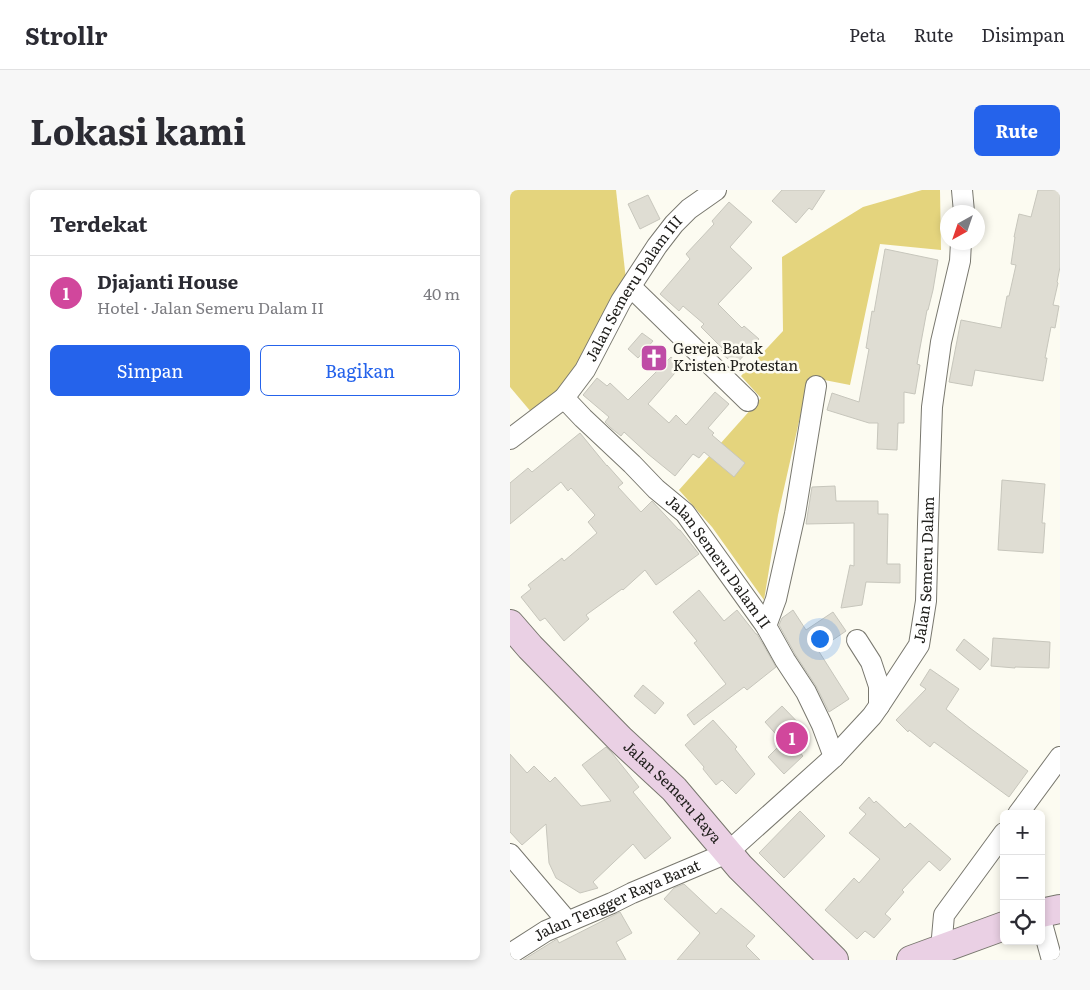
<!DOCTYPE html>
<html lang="id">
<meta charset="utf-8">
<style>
:root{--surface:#fff;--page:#f7f7f7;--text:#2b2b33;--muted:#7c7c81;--line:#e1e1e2;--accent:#2563eb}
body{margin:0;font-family:Literata,serif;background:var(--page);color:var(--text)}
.controls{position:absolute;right:15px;bottom:15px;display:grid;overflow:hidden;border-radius:8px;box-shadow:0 2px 8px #0003}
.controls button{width:45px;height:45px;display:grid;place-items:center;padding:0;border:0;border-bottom:1px solid var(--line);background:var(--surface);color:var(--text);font:25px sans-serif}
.compass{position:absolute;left:430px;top:15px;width:45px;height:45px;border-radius:50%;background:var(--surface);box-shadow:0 2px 8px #0003;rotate:220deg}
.you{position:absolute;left:309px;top:448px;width:18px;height:18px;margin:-12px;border:4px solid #fff;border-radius:50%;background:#1a73e8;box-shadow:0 0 0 8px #1a73e833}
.badge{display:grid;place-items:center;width:32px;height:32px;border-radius:50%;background:var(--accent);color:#fff;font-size:16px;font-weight:700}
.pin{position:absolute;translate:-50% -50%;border:2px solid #fff;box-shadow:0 1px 5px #0006}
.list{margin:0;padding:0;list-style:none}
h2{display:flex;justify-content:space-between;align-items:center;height:65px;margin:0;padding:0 20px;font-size:21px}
h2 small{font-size:16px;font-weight:400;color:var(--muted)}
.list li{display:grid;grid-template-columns:32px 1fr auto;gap:15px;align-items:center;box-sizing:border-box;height:75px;padding:0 20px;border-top:1px solid var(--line)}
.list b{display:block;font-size:19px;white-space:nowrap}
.list p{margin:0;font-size:16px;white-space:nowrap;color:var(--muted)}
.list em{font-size:16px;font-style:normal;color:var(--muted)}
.actions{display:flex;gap:10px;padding:15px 20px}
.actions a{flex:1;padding:11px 0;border:1px solid var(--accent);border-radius:8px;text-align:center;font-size:18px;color:var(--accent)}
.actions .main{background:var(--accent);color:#fff}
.icon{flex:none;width:28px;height:28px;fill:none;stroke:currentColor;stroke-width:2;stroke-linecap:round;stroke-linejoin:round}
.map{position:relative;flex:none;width:550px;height:770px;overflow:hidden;border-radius:8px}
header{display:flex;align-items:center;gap:30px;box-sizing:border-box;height:70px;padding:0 25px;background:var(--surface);border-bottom:1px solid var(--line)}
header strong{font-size:24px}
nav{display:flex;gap:28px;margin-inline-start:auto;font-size:18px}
.intro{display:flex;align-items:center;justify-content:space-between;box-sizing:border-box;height:120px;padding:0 30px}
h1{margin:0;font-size:35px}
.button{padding:12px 22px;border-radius:8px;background:var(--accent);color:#fff;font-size:18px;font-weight:700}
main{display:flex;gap:30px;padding:0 30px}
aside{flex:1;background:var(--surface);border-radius:8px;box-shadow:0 2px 8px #0003}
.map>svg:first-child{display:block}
</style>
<header>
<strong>Strollr</strong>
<nav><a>Peta</a><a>Rute</a><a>Disimpan</a></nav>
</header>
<div class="intro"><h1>Lokasi kami</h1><a class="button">Rute</a></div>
<main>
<aside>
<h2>Terdekat<small></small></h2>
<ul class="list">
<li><span class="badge" style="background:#d1479c">1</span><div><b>Djajanti House</b><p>Hotel · Jalan Semeru Dalam II</p></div><em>40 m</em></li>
</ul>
<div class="actions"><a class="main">Simpan</a><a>Bagikan</a></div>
</aside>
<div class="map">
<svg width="550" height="770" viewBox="0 0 550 770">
<rect width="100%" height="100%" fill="#fcfbf1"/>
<!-- green -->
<g fill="#e4d47d">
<path d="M0 0H106L116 90 84 155 27 229 0 197Z"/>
<path d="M412 0H430L431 60 370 54 340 195 299 187 268 325 254 410 202 337 169 300 251 208 231 186 273 141 272 67 353 17Z"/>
</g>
<!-- building -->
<g fill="#dfddd3" stroke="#c7c6bc">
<path d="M272 0H315L302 20 299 18 286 33 262 11Z"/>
<path d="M528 0H550V77L547 92 548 93 543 115 549 116 545 138 541 137 535 168H537L533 191 465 180 462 196 439 192 451 130 491 138 497 106H499L506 75 501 74 505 47H504L509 24 521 27Z"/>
<path d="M138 5 150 29 130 39 118 14Z"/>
<path d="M219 12 242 32 220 57 242 78 208 114 232 138 234 136 249 149 225 175 210 162 213 159 191 137 194 134 173 116 169 121 150 104 180 69 176 64 204 34 202 31Z"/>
<path d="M375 59 428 70 423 100 418 120H417L407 174 410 175 405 204 394 202V233H388L387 260 367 259 368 233H359L317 220 322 203 349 212 359 159 356 158 362 121 364 122Z"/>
<path d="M132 143 143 151 128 168 118 159Z"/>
<path d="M161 167 171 176 138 214 159 233 166 225 176 235 205 202 219 214 198 238 204 243 202 245 235 273 224 287 194 262 189 268 183 264 165 286 138 264 114 242 111 246 101 238 95 232 99 227 73 205 87 188 97 196 100 193 118 210Z"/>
<path d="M70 243 97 276V275L113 293 108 297 131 322 142 311 169 340H170L189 364 146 395 135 380 113 400 112 399 76 425 79 429 54 451 35 428 30 431 11 407 21 399 18 395 52 368 54 371 87 343 78 332 85 325 61 298 58 301 51 292 0 334V293L18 278 22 282Z"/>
<path d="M492 290 535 294 532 333H535L533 363 488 360Z"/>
<path d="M325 296 326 311H368V324H378L377 374H390V393L356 392 352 415 331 418 340 375 344 376V333L296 334 302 297Z"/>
<path d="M189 400 214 431 227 420 246 444H247L266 477 237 500 234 497 184 535 177 525 216 494 184 453 187 451 163 422Z"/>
<path d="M283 420 296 440 323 422 336 441 308 460 339 509 319 522 306 496 285 464 269 435 272 428Z"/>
<path d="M483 448 540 452 539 478 505 477V478L481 476Z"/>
<path d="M454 449 479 469 470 480 446 460Z"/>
<path d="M420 479 449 499 436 519 460 538 518 581 499 607 424 552 420 557 399 540 398 542 386 530 416 499 410 495Z"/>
<path d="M133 495 154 513 145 524 124 506Z"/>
<path d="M272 516 299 544 285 557 293 566 274 584 258 567 273 552 255 532Z"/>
<path d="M203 530 227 557 225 559 245 584 226 604 212 590 206 595 193 579 194 577 175 555Z"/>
<path d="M96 557 102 563 129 597 123 602 161 648 135 669 123 654 83 692 88 698 70 703 46 688 39 673 36 634 12 655 0 642V564L17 583 24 576 40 592 45 587 71 616 101 611 72 575Z"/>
<path d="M359 607 364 613 366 611 395 638 400 633 441 669 430 681 419 671 392 700 394 702 375 724 381 729 364 748 355 741 347 749 315 720 344 688 349 693 370 669 339 643 356 624 349 618Z"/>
<path d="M290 621 315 646 274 688 249 663Z"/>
<path d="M174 694 206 724 211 718 245 746 236 756 250 770H167L190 743 154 709 164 698Z"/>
<path d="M110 722 122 743 106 752 116 770H13L42 752 47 749 49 753Z"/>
</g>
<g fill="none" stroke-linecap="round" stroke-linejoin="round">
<!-- street casing -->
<g stroke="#79786f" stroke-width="22">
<g id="street">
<path d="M452 0 454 22"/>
<path d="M121 97 238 211"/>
<path id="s1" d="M54 208 73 228 122 274 146 299 175 323 256 436 275 470 296 502 312 535 324 567"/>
<path id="s2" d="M0 249 54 208 75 180 111 111 147 56 164 34 179 19 206 0"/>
<path d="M256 436 266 409 285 324 306 196"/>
<path d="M347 450 361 472 369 496V516"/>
<path d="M508 624 550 567"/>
<path d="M0 664 57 731"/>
<path d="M531 730 542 770"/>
<path d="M431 759 434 725 494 643"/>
<path id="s3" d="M0 764 36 741 102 713 122 703 217 663 324 567 362 526 369 516 409 455 416 411 418 334 422 217 431 152 450 71 451 52"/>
</g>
</g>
<!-- secondary casing -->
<g stroke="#79786f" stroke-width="30">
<g id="secondary">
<path id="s4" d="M0 434 20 457 110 549 164 599 230 677 324 770"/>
<path d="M531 723 550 719"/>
<path d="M401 770 494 736"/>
</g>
</g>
<!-- street -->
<use href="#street" stroke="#fff" stroke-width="20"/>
<!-- secondary -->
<use href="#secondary" stroke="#ead0e4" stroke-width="28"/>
</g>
<!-- icons -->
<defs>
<g id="church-square" transform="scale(1.4375)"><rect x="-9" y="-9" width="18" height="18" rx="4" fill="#bf4ca6" stroke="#fcfbf1"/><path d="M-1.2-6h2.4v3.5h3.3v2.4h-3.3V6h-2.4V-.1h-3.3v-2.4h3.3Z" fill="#fff"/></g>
</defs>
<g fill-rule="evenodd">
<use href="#church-square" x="144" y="168"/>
</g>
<g text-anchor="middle" stroke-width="5" stroke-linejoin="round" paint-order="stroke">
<!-- street labels -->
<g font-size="15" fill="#21201d" stroke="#fcfbf1">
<text dy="5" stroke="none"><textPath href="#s2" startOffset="198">Jalan Semeru Dalam III</textPath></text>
<text dy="5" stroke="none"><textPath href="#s1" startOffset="226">Jalan Semeru Dalam II</textPath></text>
<text dy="5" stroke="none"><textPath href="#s3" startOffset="600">Jalan Semeru Dalam</textPath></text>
<text dy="5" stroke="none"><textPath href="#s4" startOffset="234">Jalan Semeru Raya</textPath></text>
<text dy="5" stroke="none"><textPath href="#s3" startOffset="120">Jalan Tengger Raya Barat</textPath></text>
</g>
<!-- poi labels -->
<g font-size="15" fill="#21201d" stroke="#fcfbf1" text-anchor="start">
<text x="163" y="164">Gereja Batak<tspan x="163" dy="17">Kristen Protestan</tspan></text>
</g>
</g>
</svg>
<div class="controls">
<button>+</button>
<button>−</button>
<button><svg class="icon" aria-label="locate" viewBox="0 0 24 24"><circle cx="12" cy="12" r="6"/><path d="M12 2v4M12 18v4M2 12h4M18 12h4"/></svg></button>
</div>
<svg class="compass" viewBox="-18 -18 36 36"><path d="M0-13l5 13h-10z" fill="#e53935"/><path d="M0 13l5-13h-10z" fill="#7c7c81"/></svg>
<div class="you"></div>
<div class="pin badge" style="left:282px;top:548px;background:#d1479c">1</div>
</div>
</main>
